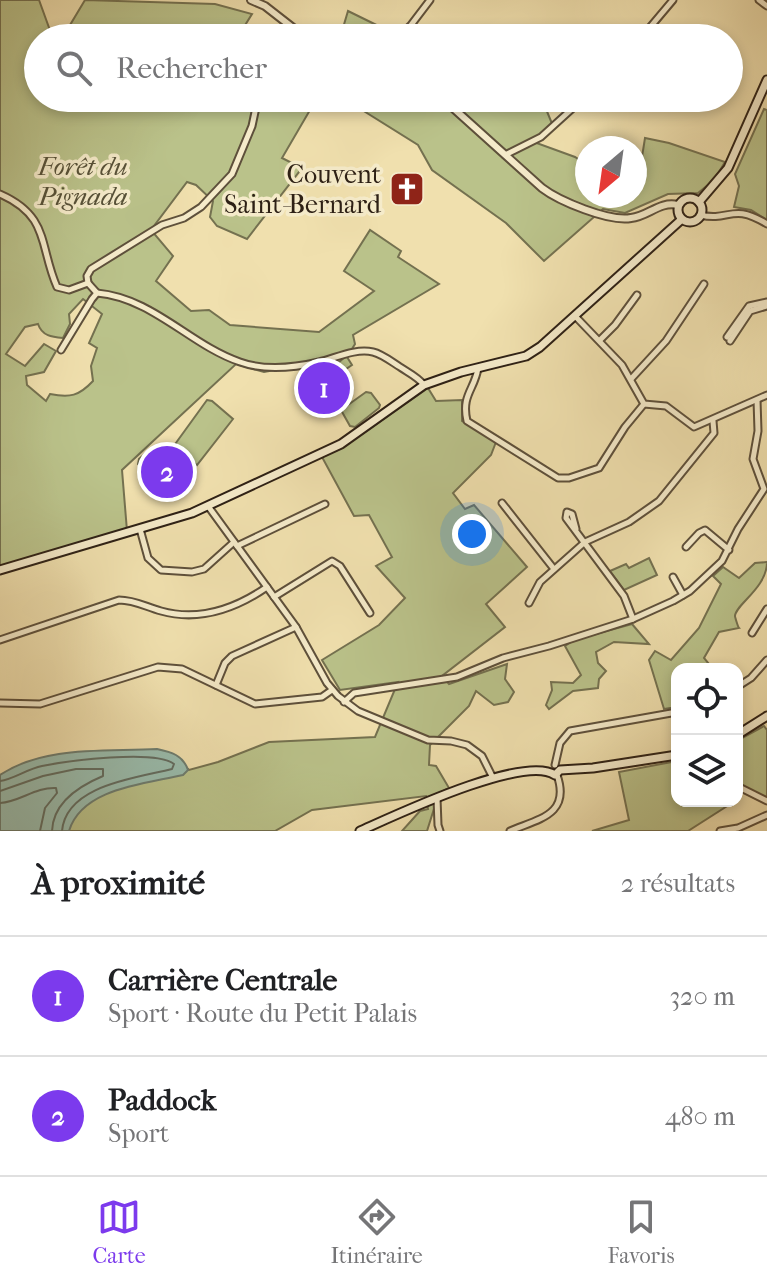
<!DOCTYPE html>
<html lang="fr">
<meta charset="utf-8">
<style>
:root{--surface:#fff;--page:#f6f6f6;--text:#202124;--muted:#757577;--line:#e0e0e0;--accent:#7c3aed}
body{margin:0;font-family:"IM FELL French Canon",serif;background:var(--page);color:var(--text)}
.controls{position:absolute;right:24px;bottom:24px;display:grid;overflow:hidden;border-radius:16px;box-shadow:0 4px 12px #0003}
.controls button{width:72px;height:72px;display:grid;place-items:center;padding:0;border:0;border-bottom:2px solid var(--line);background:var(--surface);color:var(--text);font:40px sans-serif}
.compass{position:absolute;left:575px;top:136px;width:72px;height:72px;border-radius:50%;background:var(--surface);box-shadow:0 4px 12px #0003;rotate:209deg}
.you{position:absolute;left:472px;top:534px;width:28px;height:28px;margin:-20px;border:6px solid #fff;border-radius:50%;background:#1a73e8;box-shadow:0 0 0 12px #1a73e833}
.badge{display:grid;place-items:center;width:52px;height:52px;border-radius:50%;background:var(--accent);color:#fff;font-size:26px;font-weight:700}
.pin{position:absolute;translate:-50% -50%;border:4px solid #fff;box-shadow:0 2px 8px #0006}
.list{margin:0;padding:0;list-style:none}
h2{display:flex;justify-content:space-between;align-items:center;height:104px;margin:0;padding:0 32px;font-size:34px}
h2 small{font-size:26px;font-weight:400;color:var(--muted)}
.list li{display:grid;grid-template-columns:52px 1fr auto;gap:24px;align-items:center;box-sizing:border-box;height:120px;padding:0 32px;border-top:2px solid var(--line)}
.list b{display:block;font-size:30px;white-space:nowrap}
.list p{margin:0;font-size:26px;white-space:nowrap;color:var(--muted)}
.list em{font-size:26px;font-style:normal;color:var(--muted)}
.icon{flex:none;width:44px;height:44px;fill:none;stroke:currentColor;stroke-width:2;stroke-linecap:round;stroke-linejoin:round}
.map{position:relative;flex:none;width:767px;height:831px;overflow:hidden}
.search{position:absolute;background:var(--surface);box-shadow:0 4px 12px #0003;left:24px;right:24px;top:24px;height:88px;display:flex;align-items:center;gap:20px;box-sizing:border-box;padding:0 28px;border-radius:44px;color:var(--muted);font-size:30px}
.sheet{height:344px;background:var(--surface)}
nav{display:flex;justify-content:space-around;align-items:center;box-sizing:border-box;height:112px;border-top:2px solid var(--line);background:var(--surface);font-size:22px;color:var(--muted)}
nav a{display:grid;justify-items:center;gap:4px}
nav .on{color:var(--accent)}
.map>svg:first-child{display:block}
</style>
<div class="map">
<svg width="767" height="831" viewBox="0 0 767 831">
<rect width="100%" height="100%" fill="#f0e0ae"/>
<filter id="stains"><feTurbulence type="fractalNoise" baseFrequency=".0025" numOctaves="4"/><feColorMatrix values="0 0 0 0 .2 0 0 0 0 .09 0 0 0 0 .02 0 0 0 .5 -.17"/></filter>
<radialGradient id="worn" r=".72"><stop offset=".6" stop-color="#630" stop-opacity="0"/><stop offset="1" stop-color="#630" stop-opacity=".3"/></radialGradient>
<!-- green -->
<g fill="#bac28a" stroke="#747150" stroke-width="2" fill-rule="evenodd">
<path d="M0 0H39L52 36 38 38V98H317L282 158 302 168 247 239 217 226 210 217 213 201 196 185 187 182 151 230 173 256 156 281 191 311 209 310 230 325 319 332 374 291 344 271 370 230 401 251 398 257 439 284 353 335 355 344 347 357 352 365 343 371 338 363 345 357 264 372 236 364 122 470 127 531 0 567ZM83 299 102 314 89 343 97 348 91 366 93 381C79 396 70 398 50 394L46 401 27 385 26 376 44 372 56 351 44 344 25 366 6 354 25 327 38 324C42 336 52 337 63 338L70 324 69 314Z"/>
<path d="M85 0 215 4 252 14 237 38H51L64 35Z"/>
<path d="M348 11 403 38H340Z"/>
<path d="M343 98H524L546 109 553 126 531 141 575 157 587 165V196H635V163L642 157 645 138 669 143 725 162 714 180 698 193 668 194 625 213 603 209 544 261 506 223 432 170 418 145Z"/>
<path d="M764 109 767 110V220L751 210 734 207 739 186 735 174Z"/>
<path d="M428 388 436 401 462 400V421L496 442 491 455 453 493 465 509 474 505 527 567 486 604 505 627 442 676 449 684 507 664 505 679 514 692 508 702 494 705 476 691 469 706 430 745 429 765 436 766 449 788 439 793 427 831H402L420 811 428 809 426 796 312 810 275 831H0L174 755 189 770 218 762 269 742 375 737 398 682 340 690 322 660 379 625 405 598 376 566 392 557 369 515 354 516 322 457 342 448Z"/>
<path d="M366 392 371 393 380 405 379 408 355 427 350 426 341 410Z"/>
<path d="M207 400 212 401 233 419 197 465 173 447Z"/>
<path d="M147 452C165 452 182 467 193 479L184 489C165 489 152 476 138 464L139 459Z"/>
<path d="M649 558 657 575 624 590 610 571 626 564 629 568Z"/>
<path d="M767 562C767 588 735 605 735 616 735 617 738 627 739 628L719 632 704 658 713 669H677V707L664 709 649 660 655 651 671 660 699 628 721 584 713 576 723 567 739 578 755 563Z"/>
<path d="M632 624 649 644 614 642 596 652 598 663 606 671 599 679 598 688 573 691 549 709 546 705 552 690 551 682 573 683 581 675 565 646 574 640Z"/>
<path d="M764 726 767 730V798L737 783V741Z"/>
<path d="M677 761V801H735L688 831H592L629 820 619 772Z"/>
</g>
<!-- water -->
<path fill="#9abdae" stroke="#6e7e71" stroke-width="2" d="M157 749C171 752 183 755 188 770L183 775C145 784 82 788 69 831H0V775C45 745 106 752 157 749Z"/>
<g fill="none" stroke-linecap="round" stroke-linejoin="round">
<!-- shore -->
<g stroke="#646e62" stroke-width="2">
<path d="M0 781C14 779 27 769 42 766 67 761 155 749 174 764L172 769C136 778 66 785 62 831"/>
<path d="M0 791 43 776 76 769H103V776C79 786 53 802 52 831"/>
<path d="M0 803C20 802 35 787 56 788L57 793 45 808 40 831"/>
</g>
<!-- minor casing -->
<g stroke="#5e503b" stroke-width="9">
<g id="minor">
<path d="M759 0 767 6"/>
<path d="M397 38 411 25 430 0"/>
<path d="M641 38 673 0"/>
<path d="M505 155 541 137 584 98"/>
<path d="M0 194C50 216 39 246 57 287L69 290 88 283 97 293"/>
<path d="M700 215C731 222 731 202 767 224"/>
<path d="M88 283 87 276 91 269 162 225 184 218 201 207 232 174 252 126 258 98"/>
<path d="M575 316 622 365 644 404 666 406 694 427 767 395"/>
<path d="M727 337 749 306 767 302"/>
<path d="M600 340 615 325 637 295"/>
<path d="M730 341 750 311 767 306"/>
<path d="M61 350 92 299 97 293C153 298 190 345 240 362 265 371 293 368 319 362 336 358 355 348 373 352 382 354 392 362 400 367 409 373 418 377 424 385"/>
<path d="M478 368C475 389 461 395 467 421L558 478H569L599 468 625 427 644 404"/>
<path d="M631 379 666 341 704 284"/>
<path d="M502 503 554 569"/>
<path d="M208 506 296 627 327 683 338 696 358 711 428 740 451 741 467 745 482 756 493 778"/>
<path d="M140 529 148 558 161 570 192 572 204 569 234 542"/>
<path d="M576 529 572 514 567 512 566 518 624 596 633 619"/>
<path d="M237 546 325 504"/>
<path d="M686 547 699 533 705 530 729 550"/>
<path d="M673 577 683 595"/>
<path d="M274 597 332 561 340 566 370 613"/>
<path d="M529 603 540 582 585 542 629 522 659 501 714 433 713 421"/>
<path d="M752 633 767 609"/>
<path d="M0 640 119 600C135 600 146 607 161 611 200 622 235 609 267 587"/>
<path d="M216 685 225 663 232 656 296 627"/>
<path d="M737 687 751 678 767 660"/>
<path d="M344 702 354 693 457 677 503 658 549 646 633 619 673 601 690 591 722 561 738 529 764 489 753 459 758 431 757 400"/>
<path d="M0 703 40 704 158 667 182 669 255 704 322 697 332 690"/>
<path d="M555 765 560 743 570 731 677 712"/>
<path d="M737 786 767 801"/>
<path d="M437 798 438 825 440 831"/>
<path d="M510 831C538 819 571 815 557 775"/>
<path d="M720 831 738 828 767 815"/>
</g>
</g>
<!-- tertiary casing -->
<g stroke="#5e503b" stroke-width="10">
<g id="tertiary">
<path d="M251 0 265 6 306 38"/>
<path d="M442 98 542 188C559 201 609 222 631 218 649 216 659 201 678 205"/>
</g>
</g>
<!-- secondary casing -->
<g stroke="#2d2015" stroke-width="11">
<g id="secondary">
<circle cx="690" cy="210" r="12"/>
<path d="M699 202 728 168 767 80"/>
<path d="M0 570 192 513 341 444 424 385 461 372 526 356 540 347 682 219"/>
<path d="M737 735 767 716"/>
<path d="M360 831C396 815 524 754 555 775L560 770 593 768 677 755"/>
</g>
</g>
<!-- minor -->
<use href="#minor" stroke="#f5ebca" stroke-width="5"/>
<!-- tertiary -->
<use href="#tertiary" stroke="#f5ebca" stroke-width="6"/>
<!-- secondary -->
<use href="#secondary" stroke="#f5ebca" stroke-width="7"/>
</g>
<!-- icons -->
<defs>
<g id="church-square" transform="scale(1.8)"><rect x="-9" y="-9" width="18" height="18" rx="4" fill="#8f2418" stroke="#f5ebca"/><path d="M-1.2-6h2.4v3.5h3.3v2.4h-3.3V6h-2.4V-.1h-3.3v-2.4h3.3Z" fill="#fff"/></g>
</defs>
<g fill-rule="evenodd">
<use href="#church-square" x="407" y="189"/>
</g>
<g text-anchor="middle" stroke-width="7" stroke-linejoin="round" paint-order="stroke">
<!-- park labels -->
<g font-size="26" font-style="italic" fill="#575138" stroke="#f5ebca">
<text x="83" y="175">Forêt du<tspan x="83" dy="30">Pignada</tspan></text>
</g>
<!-- poi labels -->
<g font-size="26" fill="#2d2015" stroke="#f5ebca" text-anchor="end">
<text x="381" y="183">Couvent<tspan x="381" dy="30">Saint-Bernard</tspan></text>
</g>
</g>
<rect width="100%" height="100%" filter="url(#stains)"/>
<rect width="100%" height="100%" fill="url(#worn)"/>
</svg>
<div class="controls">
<button><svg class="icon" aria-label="locate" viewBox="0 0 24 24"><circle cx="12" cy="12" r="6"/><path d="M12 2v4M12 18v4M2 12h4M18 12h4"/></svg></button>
<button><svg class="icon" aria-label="layers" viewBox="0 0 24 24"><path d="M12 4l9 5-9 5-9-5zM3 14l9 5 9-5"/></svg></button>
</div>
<svg class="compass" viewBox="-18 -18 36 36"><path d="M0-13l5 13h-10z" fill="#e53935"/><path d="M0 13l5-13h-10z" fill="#757577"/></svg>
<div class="you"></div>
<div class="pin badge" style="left:324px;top:388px">1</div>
<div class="pin badge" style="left:167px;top:472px">2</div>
<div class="search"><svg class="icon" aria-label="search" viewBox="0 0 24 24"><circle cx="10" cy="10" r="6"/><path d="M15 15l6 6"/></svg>Rechercher</div>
</div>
<section class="sheet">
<h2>À proximité<small>2 résultats</small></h2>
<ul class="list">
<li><span class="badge">1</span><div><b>Carrière Centrale</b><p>Sport · Route du Petit Palais</p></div><em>320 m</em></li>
<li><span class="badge">2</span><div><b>Paddock</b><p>Sport</p></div><em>480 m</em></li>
</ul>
</section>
<nav>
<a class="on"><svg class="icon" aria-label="map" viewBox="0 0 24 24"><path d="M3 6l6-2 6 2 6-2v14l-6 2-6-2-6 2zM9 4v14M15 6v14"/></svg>Carte</a>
<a><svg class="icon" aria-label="directions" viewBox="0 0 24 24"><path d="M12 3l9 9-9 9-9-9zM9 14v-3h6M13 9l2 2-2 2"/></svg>Itinéraire</a>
<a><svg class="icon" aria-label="saved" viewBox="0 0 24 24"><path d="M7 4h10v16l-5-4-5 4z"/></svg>Favoris</a>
</nav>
